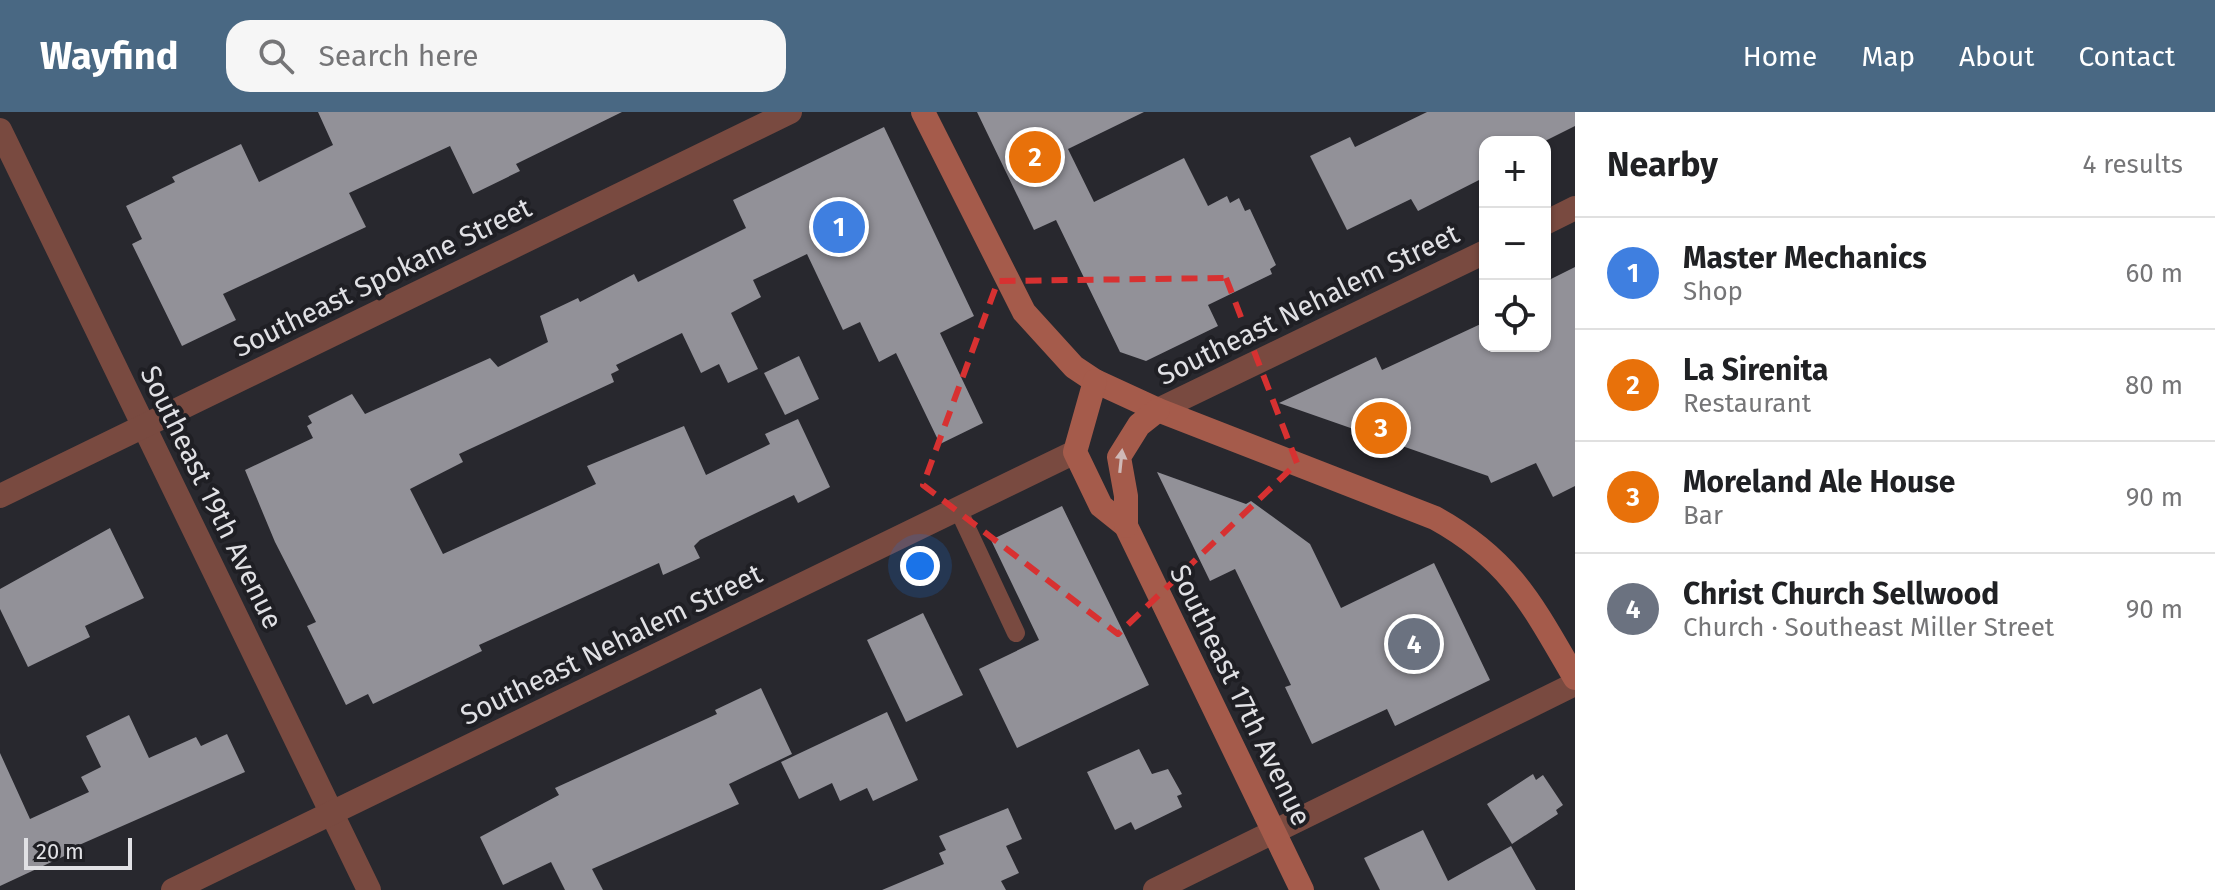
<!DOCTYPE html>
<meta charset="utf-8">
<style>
:root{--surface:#fff;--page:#f6f6f6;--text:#202124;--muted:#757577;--line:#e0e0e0;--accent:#496883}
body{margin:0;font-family:"Fira Sans",sans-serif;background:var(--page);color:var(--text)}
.controls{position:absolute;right:24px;top:24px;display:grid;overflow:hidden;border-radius:16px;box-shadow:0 2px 6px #0004}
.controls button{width:72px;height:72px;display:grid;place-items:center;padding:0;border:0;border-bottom:2px solid var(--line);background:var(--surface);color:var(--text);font:40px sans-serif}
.scale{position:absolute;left:24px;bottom:20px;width:108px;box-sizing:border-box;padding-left:8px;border:4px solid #e1e1e5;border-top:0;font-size:22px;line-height:28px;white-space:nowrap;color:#e1e1e5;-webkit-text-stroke:6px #1f1f24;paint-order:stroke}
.you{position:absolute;left:920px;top:454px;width:28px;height:28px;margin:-20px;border:6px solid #fff;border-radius:50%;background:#1a73e8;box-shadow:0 0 0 12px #1a73e833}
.badge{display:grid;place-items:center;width:52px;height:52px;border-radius:50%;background:var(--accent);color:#fff;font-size:26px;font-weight:700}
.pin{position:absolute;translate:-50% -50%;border:4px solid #fff;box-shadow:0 2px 8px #0006}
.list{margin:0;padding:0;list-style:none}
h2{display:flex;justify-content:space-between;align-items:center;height:104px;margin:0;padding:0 32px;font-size:34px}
h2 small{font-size:26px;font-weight:400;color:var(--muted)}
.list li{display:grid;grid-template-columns:52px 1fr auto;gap:24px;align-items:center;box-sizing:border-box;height:112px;padding:0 32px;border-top:2px solid var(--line)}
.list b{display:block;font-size:30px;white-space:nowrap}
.list p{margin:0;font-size:26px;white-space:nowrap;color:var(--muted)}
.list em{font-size:26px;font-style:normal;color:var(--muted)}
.icon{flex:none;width:44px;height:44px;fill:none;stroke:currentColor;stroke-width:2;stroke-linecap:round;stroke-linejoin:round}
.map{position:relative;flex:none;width:1575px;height:778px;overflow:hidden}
header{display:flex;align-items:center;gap:48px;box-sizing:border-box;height:112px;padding:0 40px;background:var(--accent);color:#fff}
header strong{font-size:38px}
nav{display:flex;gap:44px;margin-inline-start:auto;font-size:28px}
.search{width:560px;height:72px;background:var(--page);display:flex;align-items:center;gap:20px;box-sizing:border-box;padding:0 28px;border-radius:24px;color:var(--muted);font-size:30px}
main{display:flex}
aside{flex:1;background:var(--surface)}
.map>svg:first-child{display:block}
</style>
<header>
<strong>Wayfind</strong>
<div class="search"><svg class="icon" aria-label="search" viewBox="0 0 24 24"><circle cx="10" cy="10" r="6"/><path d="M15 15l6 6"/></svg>Search here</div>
<nav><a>Home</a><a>Map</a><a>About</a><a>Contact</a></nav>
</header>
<main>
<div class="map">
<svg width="1575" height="778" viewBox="0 0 1575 778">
<rect width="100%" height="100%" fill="#28282e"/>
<!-- building -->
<g fill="#929198">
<path d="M318 0H622L516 52 520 59 473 82 450 34 349 81 366 115 223 182 236 208 182 234 132 132 142 127 126 94 175 70 172 65 241 32 259 70 333 33Z"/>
<path d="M977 0H1144L1068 37 1094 90 1184 46 1208 94 1227 84 1230 91 1239 86 1245 99 1250 97 1276 153 1270 157 1272 162 1208 193 1218 214 1146 249 1120 240 1056 108 1034 118Z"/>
<path d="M1427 0H1575V14L1543 30H1485V65L1418 99 1411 87 1347 118 1310 44 1350 25 1355 35Z"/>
<path d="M884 15 974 204 940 221 983 311 940 332 896 241 879 250 860 210 843 218 807 142 753 168 761 185 731 201 758 257 728 271 719 252 701 261 682 221 616 253 619 258 611 262 614 270 459 342 463 350 410 377 443 442 596 372 587 354 684 314 706 363 770 332 765 322 798 307 830 375 798 391 794 383 700 428 694 434 700 446 663 463 659 451 479 533 482 539 373 592 368 582 346 593 307 514 316 510 275 430 245 358 313 326 307 314 312 311 308 304 352 282 365 302 490 246 498 255 548 230 540 204 578 186 580 190 634 162 638 170 746 116 733 88Z"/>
<path d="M1575 155V374L1553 385 1536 351 1491 371 1488 364 1279 291 1376 245 1382 258 1485 210V234H1545V170Z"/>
<path d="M799 244 819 287 785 303 764 261Z"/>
<path d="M1157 360 1246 392 1251 389 1310 432 1341 496 1434 451 1490 568 1395 614 1387 597 1312 632 1285 575 1291 573 1235 457 1210 469Z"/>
<path d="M1062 394 1149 573 1017 636 979 557 1039 528 991 428Z"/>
<path d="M110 416 144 486 85 514 90 525 28 555 0 497V477Z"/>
<path d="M923 501 963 583 906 610 867 528Z"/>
<path d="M761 576 792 642 729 672 739 692 592 757 603 778H565L551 750 503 773 480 725 559 683 555 676 717 602 715 598Z"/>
<path d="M887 600 918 668 873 689 867 676 840 689 832 671 799 687 781 650Z"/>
<path d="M129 603 149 646 196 625 201 634 227 622 245 660 70 737 73 740 0 774V641L30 707 89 680 81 665 101 655 86 624Z"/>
<path d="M1139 637 1152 662 1168 657 1182 682 1177 684 1182 695 1135 718 1131 710 1115 718 1087 660Z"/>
<path d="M1533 662 1536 668 1543 663 1563 693 1556 698 1558 702 1512 732 1487 692Z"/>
<path d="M1008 696 1022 727 1006 734 1019 761 1001 769 1006 778H882L944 752 939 741 946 738 939 724Z"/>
<path d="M1423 718 1448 769 1511 734 1536 778H1380L1364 746Z"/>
</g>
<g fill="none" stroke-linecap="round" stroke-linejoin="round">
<!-- lane -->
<path stroke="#794a40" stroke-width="18" d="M958 397 1016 521"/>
<!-- street -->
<g stroke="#794a40" stroke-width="24">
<path d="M0 18 369 778"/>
<path d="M1545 111 1575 96"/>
<path d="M1158 298 1485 140"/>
<path d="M0 384 790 0"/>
<path d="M173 778 1075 340"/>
<path d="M1155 778 1575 572"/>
</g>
<!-- secondary -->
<g stroke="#a55b4b" stroke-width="24">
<path d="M923 0 1024 200 1074 255 1095 269 1158 298 1435 406C1511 448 1533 494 1575 566"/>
<path d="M1095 269 1075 340 1101 394 1126 414 1302 778"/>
<path d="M1126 414V384L1119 345 1139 313 1158 298"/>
</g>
</g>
<!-- one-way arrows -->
<defs><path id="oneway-solid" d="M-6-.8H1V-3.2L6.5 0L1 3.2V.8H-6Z" transform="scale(2)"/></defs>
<use fill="#cfb9b7" href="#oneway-solid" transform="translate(1121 349) rotate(-84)"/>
<!-- marked area -->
<path fill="none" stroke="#d73131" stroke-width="6" stroke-dasharray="16 10" stroke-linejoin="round" d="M1226 166 1297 351 1118 522 923 373 998 169Z"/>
<g text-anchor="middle" stroke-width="8" stroke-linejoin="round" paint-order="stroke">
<!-- street labels -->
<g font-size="28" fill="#e1e1e5" stroke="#1f1f24">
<text transform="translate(382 165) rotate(-26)" y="10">Southeast Spokane Street</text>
<text transform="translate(1308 192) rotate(-26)" y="10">Southeast Nehalem Street</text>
<text transform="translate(212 385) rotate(64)" y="10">Southeast 19th Avenue</text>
<text transform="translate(611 532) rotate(-26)" y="10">Southeast Nehalem Street</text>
<text transform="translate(1241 583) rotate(64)" y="10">Southeast 17th Avenue</text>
</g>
</g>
</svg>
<div class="controls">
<button>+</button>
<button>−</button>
<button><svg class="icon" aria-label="locate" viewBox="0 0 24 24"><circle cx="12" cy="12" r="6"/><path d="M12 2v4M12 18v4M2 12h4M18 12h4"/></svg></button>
</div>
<div class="scale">20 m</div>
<div class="you"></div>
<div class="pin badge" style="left:839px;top:115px;background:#3f7fe0">1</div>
<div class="pin badge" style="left:1035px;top:45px;background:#e8710a">2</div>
<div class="pin badge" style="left:1381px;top:316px;background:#e8710a">3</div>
<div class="pin badge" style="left:1414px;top:532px;background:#6b7280">4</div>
</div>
<aside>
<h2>Nearby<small>4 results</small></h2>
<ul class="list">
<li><span class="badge" style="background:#3f7fe0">1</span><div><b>Master Mechanics</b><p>Shop</p></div><em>60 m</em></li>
<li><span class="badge" style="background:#e8710a">2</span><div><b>La Sirenita</b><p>Restaurant</p></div><em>80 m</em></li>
<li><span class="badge" style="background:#e8710a">3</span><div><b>Moreland Ale House</b><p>Bar</p></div><em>90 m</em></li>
<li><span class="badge" style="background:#6b7280">4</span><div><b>Christ Church Sellwood</b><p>Church · Southeast Miller Street</p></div><em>90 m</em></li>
</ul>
</aside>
</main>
